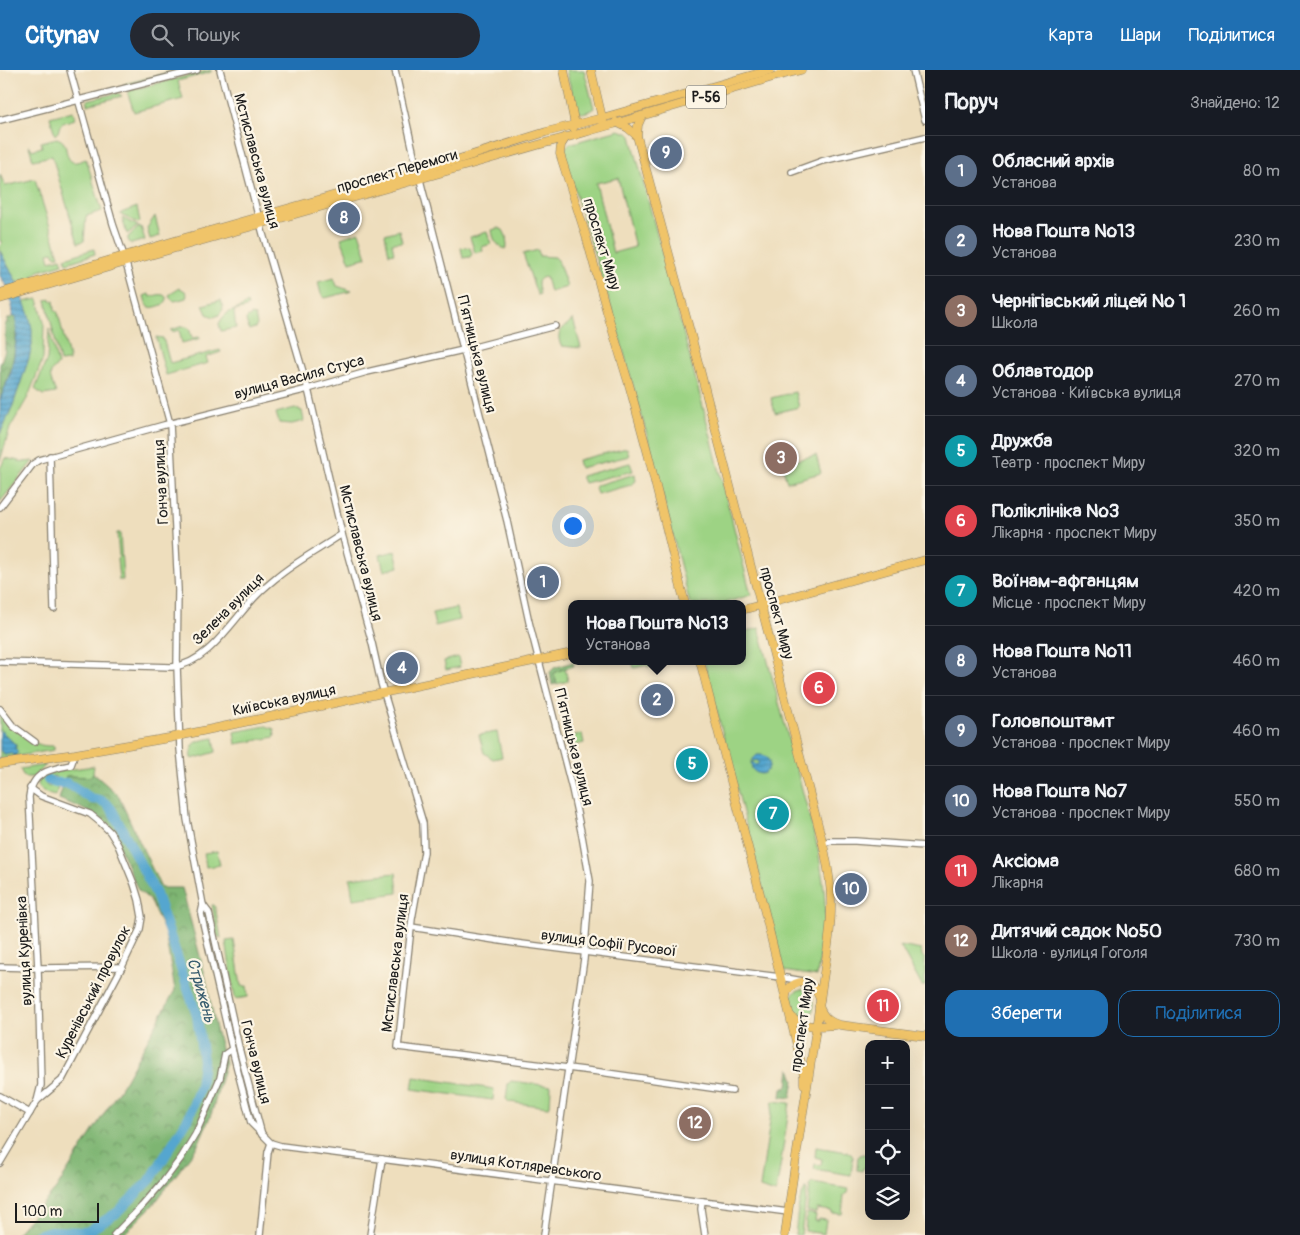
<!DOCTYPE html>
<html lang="uk">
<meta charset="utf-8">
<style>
:root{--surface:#171b24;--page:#242831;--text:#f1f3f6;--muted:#9ea1a6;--line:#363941;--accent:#1f6fb2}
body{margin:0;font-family:Pangolin,sans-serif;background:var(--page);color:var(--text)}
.controls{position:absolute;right:15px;bottom:15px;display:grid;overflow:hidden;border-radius:10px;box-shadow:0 5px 20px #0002}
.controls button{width:45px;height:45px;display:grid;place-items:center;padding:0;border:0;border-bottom:1px solid var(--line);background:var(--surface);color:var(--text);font:25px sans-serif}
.scale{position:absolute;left:15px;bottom:12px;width:84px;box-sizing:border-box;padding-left:5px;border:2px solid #1c1c1c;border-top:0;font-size:14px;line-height:18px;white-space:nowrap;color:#1c1c1c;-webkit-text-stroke:4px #fcf5e5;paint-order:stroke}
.you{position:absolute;left:572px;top:455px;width:18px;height:18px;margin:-12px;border:4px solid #fff;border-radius:50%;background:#1a73e8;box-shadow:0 0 0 8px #1a73e833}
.badge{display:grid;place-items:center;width:32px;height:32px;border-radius:50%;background:var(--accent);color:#fff;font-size:16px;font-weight:700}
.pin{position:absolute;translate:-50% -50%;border:2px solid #fff;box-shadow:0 1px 5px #0006}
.popup{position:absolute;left:568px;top:530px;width:178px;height:65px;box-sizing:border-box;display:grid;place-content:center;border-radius:10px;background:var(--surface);filter:drop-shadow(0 1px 4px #0005);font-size:16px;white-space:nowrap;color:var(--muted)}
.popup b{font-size:19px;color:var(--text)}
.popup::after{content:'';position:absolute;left:50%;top:100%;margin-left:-10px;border:10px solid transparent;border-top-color:var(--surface)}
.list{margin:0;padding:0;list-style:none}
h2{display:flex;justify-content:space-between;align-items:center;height:65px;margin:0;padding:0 20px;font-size:21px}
h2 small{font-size:16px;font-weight:400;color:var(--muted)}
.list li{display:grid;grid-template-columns:32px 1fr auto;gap:15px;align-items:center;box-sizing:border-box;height:70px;padding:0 20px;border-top:1px solid var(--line)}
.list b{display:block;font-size:19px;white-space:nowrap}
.list p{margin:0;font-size:16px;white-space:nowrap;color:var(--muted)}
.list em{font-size:16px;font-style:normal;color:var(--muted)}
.actions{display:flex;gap:10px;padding:15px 20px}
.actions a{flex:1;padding:11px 0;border:1px solid var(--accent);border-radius:15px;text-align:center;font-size:18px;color:var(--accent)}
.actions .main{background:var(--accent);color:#fff}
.icon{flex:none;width:28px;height:28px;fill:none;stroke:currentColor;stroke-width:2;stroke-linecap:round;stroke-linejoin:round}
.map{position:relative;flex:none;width:925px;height:1165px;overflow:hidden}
header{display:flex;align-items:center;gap:30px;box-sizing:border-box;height:70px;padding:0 25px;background:var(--accent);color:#fff}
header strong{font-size:24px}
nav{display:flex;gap:28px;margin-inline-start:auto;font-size:18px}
.search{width:350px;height:45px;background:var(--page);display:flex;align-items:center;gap:12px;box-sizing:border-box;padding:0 18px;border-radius:28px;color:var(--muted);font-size:19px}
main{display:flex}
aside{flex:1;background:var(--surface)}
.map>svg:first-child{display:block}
</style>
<header>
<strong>Citynav</strong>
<div class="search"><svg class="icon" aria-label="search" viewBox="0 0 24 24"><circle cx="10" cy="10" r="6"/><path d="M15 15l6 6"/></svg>Пошук</div>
<nav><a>Карта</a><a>Шари</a><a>Поділитися</a></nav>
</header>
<main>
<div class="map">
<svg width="925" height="1165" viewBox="0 0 925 1165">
<defs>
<pattern id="forest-crowns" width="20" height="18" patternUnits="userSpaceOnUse" patternTransform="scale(1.25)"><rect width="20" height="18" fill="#7eb572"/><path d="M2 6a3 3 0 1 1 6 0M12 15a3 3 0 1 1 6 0" fill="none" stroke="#66925d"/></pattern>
<pattern id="water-rules" width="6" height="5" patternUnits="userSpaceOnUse" patternTransform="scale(1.25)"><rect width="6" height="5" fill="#54a6cf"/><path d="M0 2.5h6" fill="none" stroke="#4586a7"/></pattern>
</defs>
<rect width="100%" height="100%" fill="#fcf5e5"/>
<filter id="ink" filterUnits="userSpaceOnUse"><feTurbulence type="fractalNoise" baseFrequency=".02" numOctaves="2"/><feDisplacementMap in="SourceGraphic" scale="10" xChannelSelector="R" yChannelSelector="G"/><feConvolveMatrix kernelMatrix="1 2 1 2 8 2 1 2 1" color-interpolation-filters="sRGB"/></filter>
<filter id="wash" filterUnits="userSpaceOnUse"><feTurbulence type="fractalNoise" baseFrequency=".0096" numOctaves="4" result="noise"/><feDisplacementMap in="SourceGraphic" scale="20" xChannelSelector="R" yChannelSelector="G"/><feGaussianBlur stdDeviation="1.12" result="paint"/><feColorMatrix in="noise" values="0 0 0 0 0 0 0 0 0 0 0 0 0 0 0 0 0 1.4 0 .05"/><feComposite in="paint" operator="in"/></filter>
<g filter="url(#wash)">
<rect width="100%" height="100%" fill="#eedebd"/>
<!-- green -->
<g fill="#9dd384" stroke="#5c7850" fill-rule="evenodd">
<path d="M178 0H183L182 1 123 16V15L124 14Z"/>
<path d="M211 0V2L178 11 183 29 134 42 128 24 131 20Z"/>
<path d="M566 0H584L594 38C589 42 583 44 577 42Z"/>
<path d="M118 23 122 26 87 35V30Z"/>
<path d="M73 41 75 49C64 53 61 51 58 62L55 65 50 47Z"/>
<path d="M619 60 628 63 631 66 711 367 751 525 721 534H690L652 383 612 241 564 85 565 78 569 74ZM618 108 635 177 613 183 596 113Z"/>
<path d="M57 68C61 70 62 70 64 73 67 78 66 90 73 92 76 93 83 90 86 89L102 141 86 146 84 171 78 173 52 86 33 90 29 76H30L32 80 42 77 41 72Z"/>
<path d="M0 104 5 116 35 109 59 186H55L53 182 48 183 50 191 61 188 63 194 39 201 30 209 17 213 0 181V176L2 172 0 171Z"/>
<path d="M137 137 140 152 138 153 121 145V143Z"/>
<path d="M155 146 160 166 150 169 147 158Z"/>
<path d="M122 148 138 156 127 164Z"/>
<path d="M139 157H141L145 170 131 174 128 170V167Z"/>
<path d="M498 158 503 160 506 166 507 176 505 179C496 175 493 169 492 160Z"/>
<path d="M399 160 402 172 392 173 394 183 389 184 385 164Z"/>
<path d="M359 162 367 187 350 192 341 168Z"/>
<path d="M487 162 491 174 482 177 483 181 475 183 470 167Z"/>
<path d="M467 177 470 178 472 184 470 187 463 188 461 178Z"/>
<path d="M94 179 95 184 67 193 65 188Z"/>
<path d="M538 180 539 186 555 187 558 190 567 217 550 222 546 207C535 208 538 216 540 224L537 225V224L523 184Z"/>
<path d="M334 208 337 216 352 221 325 228 321 224 318 212Z"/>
<path d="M180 218 185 221 187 225 186 228 175 231 172 230 169 225Z"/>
<path d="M149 224 150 227C157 225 164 222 167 229 165 236 156 237 149 238L147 236 144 226Z"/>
<path d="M38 229 44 252 43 289 28 327 10 358 0 391V364L13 335 29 288 32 275 29 245 23 232Z"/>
<path d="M51 229V231H54L55 239 58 243 69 288V291L60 292 46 230Z"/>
<path d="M221 230 223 239 219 245 214 247 207 244 203 235Z"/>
<path d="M247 233 248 236 246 238 234 241V243L236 258 221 261 219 254C227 237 237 243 247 233Z"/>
<path d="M252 245 255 246 257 255 255 258 249 260 246 250 247 248Z"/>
<path d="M573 249 581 278 561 276C555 260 563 260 573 249Z"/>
<path d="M183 256 189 258 192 268 200 267 201 268 182 273 179 260 172 262 171 260Z"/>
<path d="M49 259 58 295C45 304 52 311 56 323L43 325 35 319 47 289Z"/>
<path d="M156 267 163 268 170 293 220 280 221 282 206 287 208 293 166 305Z"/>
<path d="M795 322 799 337 775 343 771 328Z"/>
<path d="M295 338 302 341 304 351 292 354 279 353 276 343Z"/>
<path d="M627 378 629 386 580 398 578 390Z"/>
<path d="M816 385 821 403 787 412 782 394Z"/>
<path d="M5 388 24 392 33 391 0 432V399Z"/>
<path d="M630 393 633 401 584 413 581 406Z"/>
<path d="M635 404 636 411 631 415 597 424 595 418 597 415Z"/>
<path d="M117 463H120L123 510H119L117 488 119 487Z"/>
<path d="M395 481 399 497 384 501 380 485Z"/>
<path d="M456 538 459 550 435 556 432 543Z"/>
<path d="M759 558 818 779C821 799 825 819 825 838 825 861 820 884 817 906L784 901 704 591H742V563Z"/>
<path d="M458 587 460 597 446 600 444 591Z"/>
<path d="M632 591H666L664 593 648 597 647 595 634 598Z"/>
<path d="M565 599 568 611 557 614 554 604 557 601Z"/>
<path d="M0 644C9 653 29 672 41 675 45 676 50 676 54 676V680L0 689V680L4 684 10 683 15 685 16 675 0 660Z"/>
<path d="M266 656 274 659 275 667 236 674 234 662Z"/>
<path d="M497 662 502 687 493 689 484 683 479 665Z"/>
<path d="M582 664 584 673 567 677 564 668Z"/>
<path d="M214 668 216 682 192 689C190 670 198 671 214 668Z"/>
<path d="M46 695 33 707H24L20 699Z"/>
<path d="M94 696 93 703 90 707 66 706 63 713 56 712V707L54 706H52L46 712V715L49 717 54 714 58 716 56 726C48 725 43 722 38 716L39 708 46 703Z"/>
<path d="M217 781 220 795 206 797 204 783Z"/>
<path d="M396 803 398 823 353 829 350 808Z"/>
<path d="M212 835H214L215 836 221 868 217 866Z"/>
<path d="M204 839 229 954V955L203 842Z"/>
<path d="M234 870 241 916H247L248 927 235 929 226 871Z"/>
<path d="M900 876 921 880 922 886 925 889V916H922Z"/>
<path d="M802 919C821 923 816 956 796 946 788 936 786 923 802 919Z"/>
<path d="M797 959H809L805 993Z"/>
<path d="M414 1007 494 1019 493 1030 412 1019Z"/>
<path d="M511 1011 551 1016 550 1036 548 1037 509 1032 506 1029 508 1014Z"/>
<path d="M773 1031 790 1033 776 1123 760 1118Z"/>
<path d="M816 1077 847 1082 851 1084 853 1087 851 1105 814 1099 815 1094 821 1095 822 1089 815 1087Z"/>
<path d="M864 1084 869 1085V1092H866L865 1098H863L862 1101 857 1100 858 1087 860 1085Z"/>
<path d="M812 1113 849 1119 848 1123 844 1125 842 1144 832 1143V1141L817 1139 816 1143 807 1141 810 1115Z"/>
<path d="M807 1118 801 1165H795C797 1153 797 1126 807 1118Z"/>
<path d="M807 1143 816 1145 815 1151H819V1149L826 1150 824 1164 805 1161Z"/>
</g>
<!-- forest -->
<g fill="url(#forest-crowns)" stroke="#4d6847">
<path d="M16 245C18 278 12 300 0 330V295L5 280V256L8 249Z"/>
<path d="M573 592 574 596 557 601 554 604 557 614 552 615 550 602 554 598Z"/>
<path d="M93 703 118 725 161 818H182L206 909 216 959 225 994 212 1042 197 1077 154 1134 123 1165H15L56 1119 126 1009 175 920 165 863 150 830 138 820 109 754 81 738 59 729 66 706 90 707Z"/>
<path d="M790 998 794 1010 791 1028 781 1027 782 1018 788 1016Z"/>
</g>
<!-- water -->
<g fill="url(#water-rules)" stroke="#386176">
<path d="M0 181 17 213 29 245 32 259V275L29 288 13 335 0 364V330L11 302 14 286 17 266 16 246 13 247 12 235 6 216 0 206Z"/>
<path d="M0 660 16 675 15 678 18 682 15 686 10 683 4 684 0 680Z"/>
<path d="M757 685C779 683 768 716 752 699L751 691 756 695 759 693 757 690 754 691 752 690Z"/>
</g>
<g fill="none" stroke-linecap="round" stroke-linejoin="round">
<!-- river -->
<path stroke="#54a6cf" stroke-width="10" d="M38 1165 50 1161 87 1162 118 1142 151 1109 189 1047 200 1016 203 991 197 946 156 824 112 740 107 734 100 730 92 729 72 716 66 713H55L48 710"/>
</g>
</g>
<g filter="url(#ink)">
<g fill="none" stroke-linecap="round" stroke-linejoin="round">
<!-- minor casing -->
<g stroke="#857d6c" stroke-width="8">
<g id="minor">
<path d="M70 0 113 154 124 186 170 354 178 520 177 596 180 679 187 749 203 835 201 844 233 983 251 1053 271 1073 281 1076 788 1142"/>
<path d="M220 0 263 164 308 319 342 464 372 573 381 613 423 753 424 782 412 849 398 977 600 1002 732 1021"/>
<path d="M395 0 416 94 507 451 529 552 572 719 582 766 590 811 584 889 544 1165"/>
<path d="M913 0 925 50"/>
<path d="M0 50 197 0"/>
<path d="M792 102 822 91 925 67"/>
<path d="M50 386 54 539"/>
<path d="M0 437 33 394 39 390 164 355 308 319 367 302 463 280 555 256"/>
<path d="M0 592 172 597C209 594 234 547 258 524 263 519 269 514 275 509 296 491 320 479 342 464"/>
<path d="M0 639 13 656 35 672"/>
<path d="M30 718 41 726 90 744 101 753 110 762 118 775 134 814 139 830 142 847 140 859 122 897 62 1010 37 1031"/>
<path d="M822 773 830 771H855L925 776"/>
<path d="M203 835 209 843 240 982 262 1065"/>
<path d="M411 857 514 873 780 907 803 911"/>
<path d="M0 897 38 898 122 897"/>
<path d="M0 1026 30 1043"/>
<path d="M0 1093 37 1031 41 1015 38 898 29 727C32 702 50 699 71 695L75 684"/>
<path d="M702 1131 701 1139 705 1165"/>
<path d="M114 1165 142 1136 163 1112 181 1088 195 1065 208 1036 220 1008 225 984 232 979"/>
<path d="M260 1165 268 1082 271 1073"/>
<path d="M370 1165 382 1089"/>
</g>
</g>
<!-- major casing -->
<g stroke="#857d6c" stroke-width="9">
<g id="major">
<path d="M564 0 575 55 573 58"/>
<path d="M591 0 603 52"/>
<path d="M642 46 638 55 637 66 691 265 809 721C818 756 830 792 831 829 832 863 824 898 820 931 809 1009 795 1087 785 1165"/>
<path d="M616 52 628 58 637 66"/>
<path d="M566 67 561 75 560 84 586 166 607 242 630 318 648 384 685 534"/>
<path d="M0 223 181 169 427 99 546 62 602 48 770 0"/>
<path d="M0 229 126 192 545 73C568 68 590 60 614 54L770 8 801 0"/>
<path d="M742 540 925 490"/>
<path d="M700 591 766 847 800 988 804 1006V1014"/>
<path d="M0 694 75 684 169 668 572 583"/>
<path d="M786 926C787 915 802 908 811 915 816 918 818 924 820 929"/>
<path d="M819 936C823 947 829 952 840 955L925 966"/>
<path d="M791 946C800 959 822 956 836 955"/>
</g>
</g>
<!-- minor -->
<use href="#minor" stroke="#fff" stroke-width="5.5"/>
<!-- major -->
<use href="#major" stroke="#f0c469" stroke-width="8"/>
</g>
</g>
<g text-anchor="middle" stroke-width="4.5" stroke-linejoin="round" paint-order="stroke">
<!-- shield labels -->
<rect fill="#fcf5e5" stroke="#5f5d58" stroke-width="1" x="686" y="15.5" width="40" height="23" rx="4"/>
<g font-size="14" font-weight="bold" fill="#1c1c1c">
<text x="706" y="32">Р-56</text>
</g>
<!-- street labels -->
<g font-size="15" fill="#1c1c1c" stroke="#fcf5e5">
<text transform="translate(257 91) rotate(75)" y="5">Мстиславська вулиця</text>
<text transform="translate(397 101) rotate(-16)" y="5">проспект Перемоги</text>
<text transform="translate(602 174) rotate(73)" y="5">проспект Миру</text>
<text transform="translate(477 284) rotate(76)" y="5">Пʼятницька вулиця</text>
<text transform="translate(299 307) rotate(-15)" y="5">вулиця Василя Стуса</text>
<text transform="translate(161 412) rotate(-93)" y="5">Гонча вулиця</text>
<text transform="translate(361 483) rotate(76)" y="5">Мстиславська вулиця</text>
<text transform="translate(228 539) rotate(-45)" y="5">Зелена вулиця</text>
<text transform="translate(777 543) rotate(75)" y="5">проспект Миру</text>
<text transform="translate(284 630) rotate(-12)" y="5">Київська вулиця</text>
<text transform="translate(574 677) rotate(76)" y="5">Пʼятницька вулиця</text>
<text transform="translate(609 873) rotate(7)" y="5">вулиця Софії Русової</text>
<text transform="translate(24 881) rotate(-93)" y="5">вулиця Куренівка</text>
<text transform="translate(395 893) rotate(-83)" y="5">Мстиславська вулиця</text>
<text transform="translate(93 922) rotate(-63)" y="5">Куренівський провулок</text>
<text transform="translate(802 955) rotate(-82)" y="5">проспект Миру</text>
<text transform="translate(256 992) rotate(76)" y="5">Гонча вулиця</text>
<text transform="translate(526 1095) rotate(8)" y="5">вулиця Котляревського</text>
</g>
<!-- water labels -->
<g font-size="16" font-style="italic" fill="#355a6d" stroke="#fcf5e5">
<text transform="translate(202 920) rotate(74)" y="6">Стрижень</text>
</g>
</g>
</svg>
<div class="controls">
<button>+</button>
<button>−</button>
<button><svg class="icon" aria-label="locate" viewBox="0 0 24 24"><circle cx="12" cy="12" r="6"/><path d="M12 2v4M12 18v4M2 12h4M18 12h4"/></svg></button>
<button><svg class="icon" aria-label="layers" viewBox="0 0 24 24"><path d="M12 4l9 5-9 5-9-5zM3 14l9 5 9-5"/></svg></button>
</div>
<div class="scale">100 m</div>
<div class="you"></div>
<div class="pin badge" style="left:543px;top:512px;background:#5c6f8a">1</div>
<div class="pin badge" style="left:657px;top:630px;background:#5c6f8a">2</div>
<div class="popup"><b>Нова Пошта №13</b>Установа</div>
<div class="pin badge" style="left:781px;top:388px;background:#8d6e63">3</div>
<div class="pin badge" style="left:402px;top:598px;background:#5c6f8a">4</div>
<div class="pin badge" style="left:692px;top:694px;background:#0f9aa8">5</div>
<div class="pin badge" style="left:819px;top:618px;background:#e0444e">6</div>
<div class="pin badge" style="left:773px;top:744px;background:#0f9aa8">7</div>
<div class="pin badge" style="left:344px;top:148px;background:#5c6f8a">8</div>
<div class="pin badge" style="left:666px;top:83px;background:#5c6f8a">9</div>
<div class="pin badge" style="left:851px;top:819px;background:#5c6f8a">10</div>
<div class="pin badge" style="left:883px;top:936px;background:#e0444e">11</div>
<div class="pin badge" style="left:695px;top:1053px;background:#8d6e63">12</div>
</div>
<aside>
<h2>Поруч<small>Знайдено: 12</small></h2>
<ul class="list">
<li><span class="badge" style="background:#5c6f8a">1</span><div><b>Обласний архів</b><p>Установа</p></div><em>80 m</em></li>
<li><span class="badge" style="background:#5c6f8a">2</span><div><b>Нова Пошта №13</b><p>Установа</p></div><em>230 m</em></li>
<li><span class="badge" style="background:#8d6e63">3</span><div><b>Чернігівський ліцей № 1</b><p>Школа</p></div><em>260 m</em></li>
<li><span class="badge" style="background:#5c6f8a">4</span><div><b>Облавтодор</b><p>Установа · Київська вулиця</p></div><em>270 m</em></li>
<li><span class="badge" style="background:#0f9aa8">5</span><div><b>Дружба</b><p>Театр · проспект Миру</p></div><em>320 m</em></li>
<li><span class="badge" style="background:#e0444e">6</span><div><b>Поліклініка №3</b><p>Лікарня · проспект Миру</p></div><em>350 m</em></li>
<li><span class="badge" style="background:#0f9aa8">7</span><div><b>Воїнам-афганцям</b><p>Місце · проспект Миру</p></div><em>420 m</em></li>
<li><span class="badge" style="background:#5c6f8a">8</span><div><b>Нова Пошта №11</b><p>Установа</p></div><em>460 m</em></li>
<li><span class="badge" style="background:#5c6f8a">9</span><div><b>Головпоштамт</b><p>Установа · проспект Миру</p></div><em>460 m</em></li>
<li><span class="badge" style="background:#5c6f8a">10</span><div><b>Нова Пошта №7</b><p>Установа · проспект Миру</p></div><em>550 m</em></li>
<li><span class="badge" style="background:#e0444e">11</span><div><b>Аксіома</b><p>Лікарня</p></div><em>680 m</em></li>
<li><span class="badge" style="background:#8d6e63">12</span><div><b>Дитячий садок №50</b><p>Школа · вулиця Гоголя</p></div><em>730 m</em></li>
</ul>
<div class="actions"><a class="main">Зберегти</a><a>Поділитися</a></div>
</aside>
</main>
